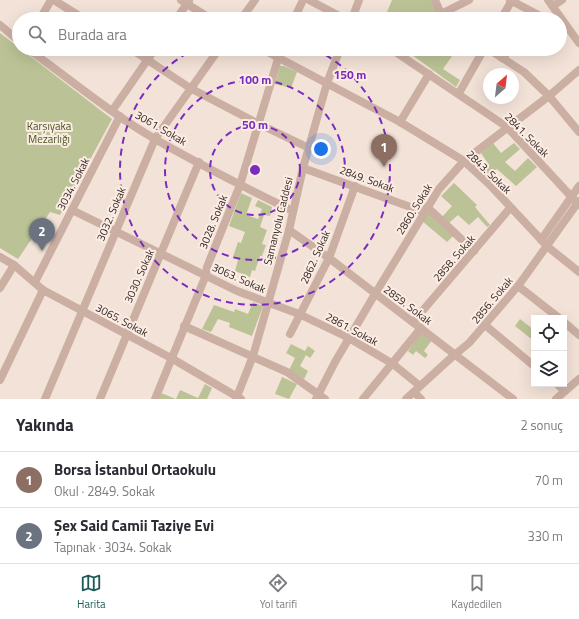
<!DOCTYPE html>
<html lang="tr">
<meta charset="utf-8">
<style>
:root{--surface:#fff;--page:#f2f2f3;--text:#2b2b33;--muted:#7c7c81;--line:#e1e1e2;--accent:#185b55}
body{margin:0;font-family:"Titillium Web",sans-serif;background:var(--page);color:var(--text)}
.controls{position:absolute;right:12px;bottom:12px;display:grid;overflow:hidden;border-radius:0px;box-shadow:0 4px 16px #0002}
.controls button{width:36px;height:36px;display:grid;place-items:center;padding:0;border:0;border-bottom:1px solid var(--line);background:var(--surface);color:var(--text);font:20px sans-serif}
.compass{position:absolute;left:483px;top:68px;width:36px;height:36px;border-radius:50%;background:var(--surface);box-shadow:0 4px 16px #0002;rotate:28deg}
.you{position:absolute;left:321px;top:149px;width:14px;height:14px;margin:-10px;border:3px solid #fff;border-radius:50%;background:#1a73e8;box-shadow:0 0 0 6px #1a73e833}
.badge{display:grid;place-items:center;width:26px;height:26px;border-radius:50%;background:var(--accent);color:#fff;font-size:13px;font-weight:700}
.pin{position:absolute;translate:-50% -33px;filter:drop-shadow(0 1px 2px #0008)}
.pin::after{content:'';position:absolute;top:21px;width:14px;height:12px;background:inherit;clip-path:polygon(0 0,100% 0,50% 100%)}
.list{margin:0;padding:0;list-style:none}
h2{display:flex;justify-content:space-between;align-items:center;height:52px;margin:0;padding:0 16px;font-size:17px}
h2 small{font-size:13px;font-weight:400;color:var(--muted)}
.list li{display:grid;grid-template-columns:26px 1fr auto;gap:12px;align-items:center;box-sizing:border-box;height:56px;padding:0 16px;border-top:1px solid var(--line)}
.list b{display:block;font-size:15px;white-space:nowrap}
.list p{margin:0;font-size:13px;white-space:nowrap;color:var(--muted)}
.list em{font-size:13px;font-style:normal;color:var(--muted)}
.icon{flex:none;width:22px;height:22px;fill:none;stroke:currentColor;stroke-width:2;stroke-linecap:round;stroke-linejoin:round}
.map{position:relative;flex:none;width:579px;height:399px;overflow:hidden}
.search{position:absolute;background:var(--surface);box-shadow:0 4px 16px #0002;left:12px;right:12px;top:12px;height:44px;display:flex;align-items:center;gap:10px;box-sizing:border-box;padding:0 14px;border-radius:22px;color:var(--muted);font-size:15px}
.sheet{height:164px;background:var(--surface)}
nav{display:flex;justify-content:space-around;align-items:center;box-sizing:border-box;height:56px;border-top:1px solid var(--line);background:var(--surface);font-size:11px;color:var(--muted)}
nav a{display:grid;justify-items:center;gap:2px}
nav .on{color:var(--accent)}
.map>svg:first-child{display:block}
</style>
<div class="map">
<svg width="579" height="399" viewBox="0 0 579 399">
<rect width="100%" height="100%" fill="#f3e2d7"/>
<!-- green -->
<g fill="#bbc396">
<path d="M392 0H432L439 19H384Z"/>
<path d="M0 33 112 119 60 215 50 212 18 259 0 248Z"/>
<path d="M404 49H457L443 69 460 80 456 87Z"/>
<path d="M280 66H284L297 72 291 88 275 84Z"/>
<path d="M493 143 501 153 514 143 520 149 505 162 515 171 528 158 537 167 516 186 497 169 487 177 482 171 489 165 481 153Z"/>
<path d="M454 183 477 205 475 207 490 225 487 227 478 217 469 225 458 215 449 223 442 217 452 206 441 196Z"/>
<path d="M241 193 252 198 246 215 258 219 262 209 255 206 258 200 272 207 270 216 264 215 260 227 267 230 262 244 266 245 262 256H260L255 271 252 270 250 277 235 271 238 260 233 257 238 242 241 243 245 232 229 226Z"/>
<path d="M429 212 454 235 447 242 422 221Z"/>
<path d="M253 302 263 306 252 336 229 327 230 323 218 319 211 332 202 329 214 305 234 312 235 309 248 314Z"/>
<path d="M520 319 534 330V341L515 326Z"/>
<path d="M421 332 432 340 424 351 428 355 425 358 416 351 413 355 408 351Z"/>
<path d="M291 344 305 351 308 346 315 351 310 358 306 355 300 366 308 371 304 379 289 370 295 358 286 353Z"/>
<path d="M282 377 297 384 289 399 275 394Z"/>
<path d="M205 384 212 388 207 399H159L161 393 176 399 180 390 198 398Z"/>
</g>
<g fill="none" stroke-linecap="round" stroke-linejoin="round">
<!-- minor -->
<g stroke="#ccafa3" stroke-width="8">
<path d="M54 0 84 19"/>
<path d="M181 0 211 19"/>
<path d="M309 0 345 19"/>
<path d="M435 0 441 14 446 19"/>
<path d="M510 0 546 19"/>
<path d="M548 0 579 43"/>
<path d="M553 6 562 0"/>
<path d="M441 14 469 0"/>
<path d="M40 19 51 0"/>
<path d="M176 19 189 1"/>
<path d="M241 19 255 0"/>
<path d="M294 19 303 0"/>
<path d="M352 19 359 0"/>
<path d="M501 19 512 0"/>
<path d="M0 25 19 41"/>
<path d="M28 49C70 79 110 113 155 139 200 165 246 188 293 211"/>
<path d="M131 49 190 88 259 124 309 148"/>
<path d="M262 49 400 122 464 161 489 184 548 247 579 272"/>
<path d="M391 49 507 127 579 205"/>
<path d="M488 49 524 72 549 96 579 132"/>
<path d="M502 58 511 49"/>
<path d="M459 93 484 49"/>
<path d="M112 111 155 49"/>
<path d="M400 122 429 74"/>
<path d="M303 168 424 212"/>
<path d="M427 207 474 251"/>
<path d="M72 210 237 291 299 314 349 338 393 364 420 386"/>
<path d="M289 230 329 258 513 399"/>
<path d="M541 240 579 186"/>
<path d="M0 257 14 265 43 290 171 358 241 399"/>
<path d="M35 282 120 116"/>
<path d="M518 286 559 318"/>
<path d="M0 288 14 265"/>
<path d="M413 322 510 208"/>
<path d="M564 322 579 335"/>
<path d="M485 325 534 366"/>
<path d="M184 326 287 372 325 399"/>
<path d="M290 334 329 258 355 186"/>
<path d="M0 380 43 290"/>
<path d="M557 384 565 391"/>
<path d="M414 392 421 399"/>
<path d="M45 399 155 139 219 49"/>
<path d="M100 399 199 162"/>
<path d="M155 399 206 275 207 267 240 185 281 49"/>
<path d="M236 399 253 356 289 230 303 168 327 83 340 49"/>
<path d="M316 399 335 362 375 294 439 189 464 161 549 96 579 70"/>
<path d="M363 399 421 328"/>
<path d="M406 399 452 357 469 343 518 286 579 201"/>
<path d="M556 399 579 379"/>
</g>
</g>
<!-- distance rings -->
<g fill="none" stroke="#7b2cbf" stroke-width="2" stroke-dasharray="7 5">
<circle cx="255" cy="170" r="45"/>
<circle cx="255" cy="170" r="90"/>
<path d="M315 49A135 135 0 1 1 195 49"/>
</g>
<g text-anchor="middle" stroke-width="4" stroke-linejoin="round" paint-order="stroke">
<!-- park labels -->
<g font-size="11" fill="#4c5627" stroke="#fbede4">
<text x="49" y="130">Karşıyaka<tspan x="49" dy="13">Mezarlığı</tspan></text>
</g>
<!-- street labels -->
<g font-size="11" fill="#362825" stroke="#fbede4">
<text transform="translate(161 128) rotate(30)" y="4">3061. Sokak</text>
<text transform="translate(527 135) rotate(45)" y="4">2841. Sokak</text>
<text transform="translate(489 172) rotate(44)" y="4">2843. Sokak</text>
<text transform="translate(367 179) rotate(20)" y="4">2849. Sokak</text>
<text transform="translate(73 184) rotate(-63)" y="4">3034. Sokak</text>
<text transform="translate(414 209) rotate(-58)" y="4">2860. Sokak</text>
<text transform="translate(111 214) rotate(-67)" y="4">3032. Sokak</text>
<text transform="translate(278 221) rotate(-76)" y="4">Samanyolu Caddesi</text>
<text transform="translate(213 222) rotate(-68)" y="4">3028. Sokak</text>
<text transform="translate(315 257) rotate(-66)" y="4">2862. Sokak</text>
<text transform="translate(454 258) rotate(-49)" y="4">2858. Sokak</text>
<text transform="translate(139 276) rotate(-66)" y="4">3030. Sokak</text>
<text transform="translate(239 278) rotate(24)" y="4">3063. Sokak</text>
<text transform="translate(492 300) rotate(-50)" y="4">2856. Sokak</text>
<text transform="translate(408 305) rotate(37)" y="4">2859. Sokak</text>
<text transform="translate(122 320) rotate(28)" y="4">3065. Sokak</text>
<text transform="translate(352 329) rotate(28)" y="4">2861. Sokak</text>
</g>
</g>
<circle cx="255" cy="170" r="6" fill="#7b2cbf" stroke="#fbede4" stroke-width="2"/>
<g font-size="12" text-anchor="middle" font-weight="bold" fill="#7b2cbf" stroke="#fbede4" stroke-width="4" stroke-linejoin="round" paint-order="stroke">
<text x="350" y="79">150 m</text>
<text x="255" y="84">100 m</text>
<text x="255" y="129">50 m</text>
</g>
</svg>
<div class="controls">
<button><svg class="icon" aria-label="locate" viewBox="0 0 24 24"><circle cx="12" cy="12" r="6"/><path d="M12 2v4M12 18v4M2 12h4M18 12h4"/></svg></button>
<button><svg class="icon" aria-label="layers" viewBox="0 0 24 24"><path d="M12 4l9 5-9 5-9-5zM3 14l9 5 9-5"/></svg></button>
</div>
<svg class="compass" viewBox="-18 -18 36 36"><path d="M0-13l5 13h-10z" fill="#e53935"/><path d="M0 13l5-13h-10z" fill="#7c7c81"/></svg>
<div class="you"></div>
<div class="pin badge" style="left:384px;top:167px;background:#8d6e63">1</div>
<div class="pin badge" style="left:42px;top:251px;background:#6b7280">2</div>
<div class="search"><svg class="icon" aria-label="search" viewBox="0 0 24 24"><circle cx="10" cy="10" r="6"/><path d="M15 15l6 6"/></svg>Burada ara</div>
</div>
<section class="sheet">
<h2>Yakında<small>2 sonuç</small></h2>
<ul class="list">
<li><span class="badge" style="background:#8d6e63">1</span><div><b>Borsa İstanbul Ortaokulu</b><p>Okul · 2849. Sokak</p></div><em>70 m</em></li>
<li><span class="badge" style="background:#6b7280">2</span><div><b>Şex Said Camii Taziye Evi</b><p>Tapınak · 3034. Sokak</p></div><em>330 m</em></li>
</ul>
</section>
<nav>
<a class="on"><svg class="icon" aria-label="map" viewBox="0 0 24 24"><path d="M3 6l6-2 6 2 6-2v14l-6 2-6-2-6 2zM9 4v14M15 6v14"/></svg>Harita</a>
<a><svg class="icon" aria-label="directions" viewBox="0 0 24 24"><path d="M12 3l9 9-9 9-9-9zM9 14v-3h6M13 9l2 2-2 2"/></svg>Yol tarifi</a>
<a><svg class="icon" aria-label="saved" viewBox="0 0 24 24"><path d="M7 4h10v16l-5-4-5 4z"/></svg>Kaydedilen</a>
</nav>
